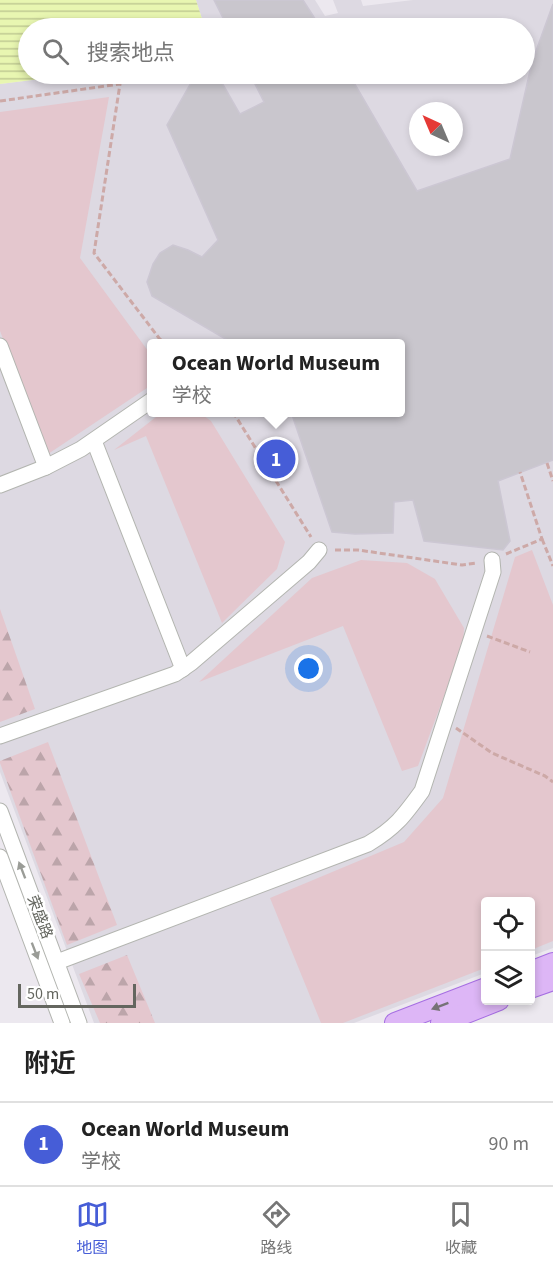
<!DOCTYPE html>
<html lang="zh">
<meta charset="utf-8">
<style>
:root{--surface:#fff;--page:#f2f2f2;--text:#222;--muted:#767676;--line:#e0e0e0;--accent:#465dd7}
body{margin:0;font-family:"Source Sans 3","Noto Sans SC",sans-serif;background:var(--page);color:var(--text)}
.controls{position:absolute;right:18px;bottom:18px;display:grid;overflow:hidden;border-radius:6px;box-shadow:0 3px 9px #0003}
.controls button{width:54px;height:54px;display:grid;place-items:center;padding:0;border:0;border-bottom:2px solid var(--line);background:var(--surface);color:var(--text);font:30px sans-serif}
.compass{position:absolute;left:409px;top:102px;width:54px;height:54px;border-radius:50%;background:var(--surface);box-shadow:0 3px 9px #0003;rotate:316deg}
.scale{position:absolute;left:18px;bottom:15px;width:118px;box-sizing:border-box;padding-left:6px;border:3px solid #64665f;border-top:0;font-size:16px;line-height:21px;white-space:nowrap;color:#64665f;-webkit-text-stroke:4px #fff;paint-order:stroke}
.you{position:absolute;left:309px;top:669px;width:21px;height:21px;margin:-15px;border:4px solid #fff;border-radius:50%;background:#1a73e8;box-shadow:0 0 0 9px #1a73e833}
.badge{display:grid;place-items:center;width:39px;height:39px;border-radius:50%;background:var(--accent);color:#fff;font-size:20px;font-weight:700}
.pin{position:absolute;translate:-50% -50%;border:3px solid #fff;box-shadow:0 2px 6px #0006}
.popup{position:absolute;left:147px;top:339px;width:258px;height:78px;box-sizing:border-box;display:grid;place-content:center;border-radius:6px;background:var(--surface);filter:drop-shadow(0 2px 4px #0005);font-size:20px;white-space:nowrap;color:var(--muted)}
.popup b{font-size:22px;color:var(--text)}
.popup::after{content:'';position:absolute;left:50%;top:100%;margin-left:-12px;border:12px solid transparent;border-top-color:var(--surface)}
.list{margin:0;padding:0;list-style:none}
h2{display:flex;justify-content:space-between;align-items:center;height:78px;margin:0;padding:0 24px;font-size:26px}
h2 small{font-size:20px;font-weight:400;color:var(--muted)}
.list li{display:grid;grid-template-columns:39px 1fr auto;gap:18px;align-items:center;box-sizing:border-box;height:84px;padding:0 24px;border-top:2px solid var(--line)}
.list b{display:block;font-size:22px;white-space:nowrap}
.list p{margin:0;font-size:20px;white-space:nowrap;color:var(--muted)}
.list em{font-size:20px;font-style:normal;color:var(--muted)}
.icon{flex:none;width:33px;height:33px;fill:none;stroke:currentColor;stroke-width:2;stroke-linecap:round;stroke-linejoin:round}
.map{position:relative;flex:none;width:553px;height:1023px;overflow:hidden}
.search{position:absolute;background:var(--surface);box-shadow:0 3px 9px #0003;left:18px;right:18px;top:18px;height:66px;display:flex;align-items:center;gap:15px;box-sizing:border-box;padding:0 21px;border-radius:33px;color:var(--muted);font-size:22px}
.sheet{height:162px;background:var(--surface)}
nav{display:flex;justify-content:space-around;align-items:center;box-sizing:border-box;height:84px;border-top:2px solid var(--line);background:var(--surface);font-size:16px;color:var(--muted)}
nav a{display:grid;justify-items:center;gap:3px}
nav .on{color:var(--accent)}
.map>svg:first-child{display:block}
</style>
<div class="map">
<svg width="553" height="1023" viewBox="0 0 553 1023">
<defs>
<pattern id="forest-firs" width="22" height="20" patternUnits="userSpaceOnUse" patternTransform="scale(1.5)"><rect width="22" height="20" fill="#e4c7ce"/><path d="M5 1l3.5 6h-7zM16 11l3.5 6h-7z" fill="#bca5aa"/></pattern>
<pattern id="water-rules" width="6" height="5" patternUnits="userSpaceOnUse" patternTransform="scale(1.5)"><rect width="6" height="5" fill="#e8f6b1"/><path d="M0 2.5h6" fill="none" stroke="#c0cb93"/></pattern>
</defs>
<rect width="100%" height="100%" fill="#ece8ef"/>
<!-- education -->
<path fill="#ddd9e2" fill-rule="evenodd" d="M196 0H315L325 16 338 13 333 0H361L363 6 413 0H553V948L531 956 530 902H486L485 973 354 1023H94L0 772V84L81 74H524V28H205ZM418 111H454V147H418ZM152 344H400V412H152Z"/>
<!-- forest -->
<g fill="url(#forest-firs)">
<path d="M0 609 35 709 0 722Z"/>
<path d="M48 742 117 925 67 945 0 763V761Z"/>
<path d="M127 955 155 1023H100L79 974Z"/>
</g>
<!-- green -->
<g fill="#e4c7ce">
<path d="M109 97 80 258 151 355V376L147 388 48 454 0 331V112Z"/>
<path d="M161 413H200L211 421 285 542 277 569 222 623 146 436 114 450Z"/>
<path d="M532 550 553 605V941L531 950 530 902H486L485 968 343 1023H321L270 898 404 842 443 798 515 557Z"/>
<path d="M361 560 407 563 435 579 464 628 463 645 418 766 402 771 343 626 199 682 312 578Z"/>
</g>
<!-- water -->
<path fill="url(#water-rules)" d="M0 0H196L205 28H28V74H81L0 84Z"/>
<!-- building -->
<g fill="#c9c6cd" stroke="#ccc7d3" stroke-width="1.5">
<path d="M214 0H303L321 28H228Z"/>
<path d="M553 4V460L498 481 510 541 503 550 424 541 413 500 394 502 393 533 355 534 332 532 291 412H400V344H234L152 296 147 282 153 264 160 253 173 245 188 250 202 257 218 240 167 125 196 74H217L240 114 264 102 250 74H349L417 191 510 159 532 62Z"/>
</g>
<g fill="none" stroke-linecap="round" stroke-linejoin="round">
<!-- minor casing -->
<g stroke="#b3b5b0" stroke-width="17">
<g id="minor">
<path d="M0 346 46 467"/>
<path d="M94 441 183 669"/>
<path d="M0 485 46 467 81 449 152 400"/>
<path d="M0 736 175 674 191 663 309 562 319 550"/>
<path d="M0 811 79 1023"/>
<path d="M0 857 62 1023"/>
<path d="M57 962 368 844C395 828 404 816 422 791L493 572 492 560"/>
</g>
</g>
<!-- major casing -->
<g stroke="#a66ee2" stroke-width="22">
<g id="major">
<path d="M530 972 553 963"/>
<path d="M530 988 553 980"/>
<path d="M395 1023 486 988"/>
<path d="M441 1023 499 1000"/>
</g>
</g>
<!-- path -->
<g stroke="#cda9a7" stroke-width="3" stroke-dasharray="6 3" stroke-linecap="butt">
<path d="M0 101 120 84 94 253 159 338 165 344"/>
<path d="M233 412 311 537"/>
<path d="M547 463 553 481"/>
<path d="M542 539 553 566"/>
<path d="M335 550H358L462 565 477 563"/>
<path d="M506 554 542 539 520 472"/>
<path d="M487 636 530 652"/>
<path d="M456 728 492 753 545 776 553 782"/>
</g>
<!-- minor -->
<use href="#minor" stroke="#fff" stroke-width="15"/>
<!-- major -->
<use href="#major" stroke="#ddb6f6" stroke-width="20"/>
</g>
<!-- one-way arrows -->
<defs><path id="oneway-solid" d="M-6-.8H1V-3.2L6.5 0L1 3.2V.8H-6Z" transform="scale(1.5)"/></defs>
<g fill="#9a9c97">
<use href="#oneway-solid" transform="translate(22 870) rotate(-111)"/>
<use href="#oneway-solid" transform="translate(35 951) rotate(69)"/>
</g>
<use fill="#767276" href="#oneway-solid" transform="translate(440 1006) rotate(159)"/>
<g text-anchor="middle" stroke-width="5" stroke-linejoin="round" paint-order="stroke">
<!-- street labels -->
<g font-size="15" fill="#64665f" stroke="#fff">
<text transform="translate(40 917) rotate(69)" y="5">荣盛路</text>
</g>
</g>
</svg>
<div class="controls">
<button><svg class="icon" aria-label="locate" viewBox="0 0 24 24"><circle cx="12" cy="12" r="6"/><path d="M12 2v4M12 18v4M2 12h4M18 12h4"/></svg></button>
<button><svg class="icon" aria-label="layers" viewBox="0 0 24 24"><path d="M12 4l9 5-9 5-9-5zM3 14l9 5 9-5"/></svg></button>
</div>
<svg class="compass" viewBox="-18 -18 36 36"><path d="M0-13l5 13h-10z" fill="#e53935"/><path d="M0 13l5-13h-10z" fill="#767676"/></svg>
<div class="scale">50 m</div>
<div class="you"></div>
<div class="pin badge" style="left:276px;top:459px">1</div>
<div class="popup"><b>Ocean World Museum</b>学校</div>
<div class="search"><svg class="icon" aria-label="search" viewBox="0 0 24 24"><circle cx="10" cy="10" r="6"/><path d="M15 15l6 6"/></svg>搜索地点</div>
</div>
<section class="sheet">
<h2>附近<small></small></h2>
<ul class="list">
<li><span class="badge">1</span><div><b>Ocean World Museum</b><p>学校</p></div><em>90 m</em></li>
</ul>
</section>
<nav>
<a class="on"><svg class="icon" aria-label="map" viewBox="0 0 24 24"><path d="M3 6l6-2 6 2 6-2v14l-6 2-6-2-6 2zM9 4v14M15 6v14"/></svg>地图</a>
<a><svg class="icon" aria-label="directions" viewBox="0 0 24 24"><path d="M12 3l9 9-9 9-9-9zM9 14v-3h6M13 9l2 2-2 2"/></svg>路线</a>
<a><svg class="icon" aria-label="saved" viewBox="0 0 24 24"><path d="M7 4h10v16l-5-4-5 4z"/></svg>收藏</a>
</nav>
